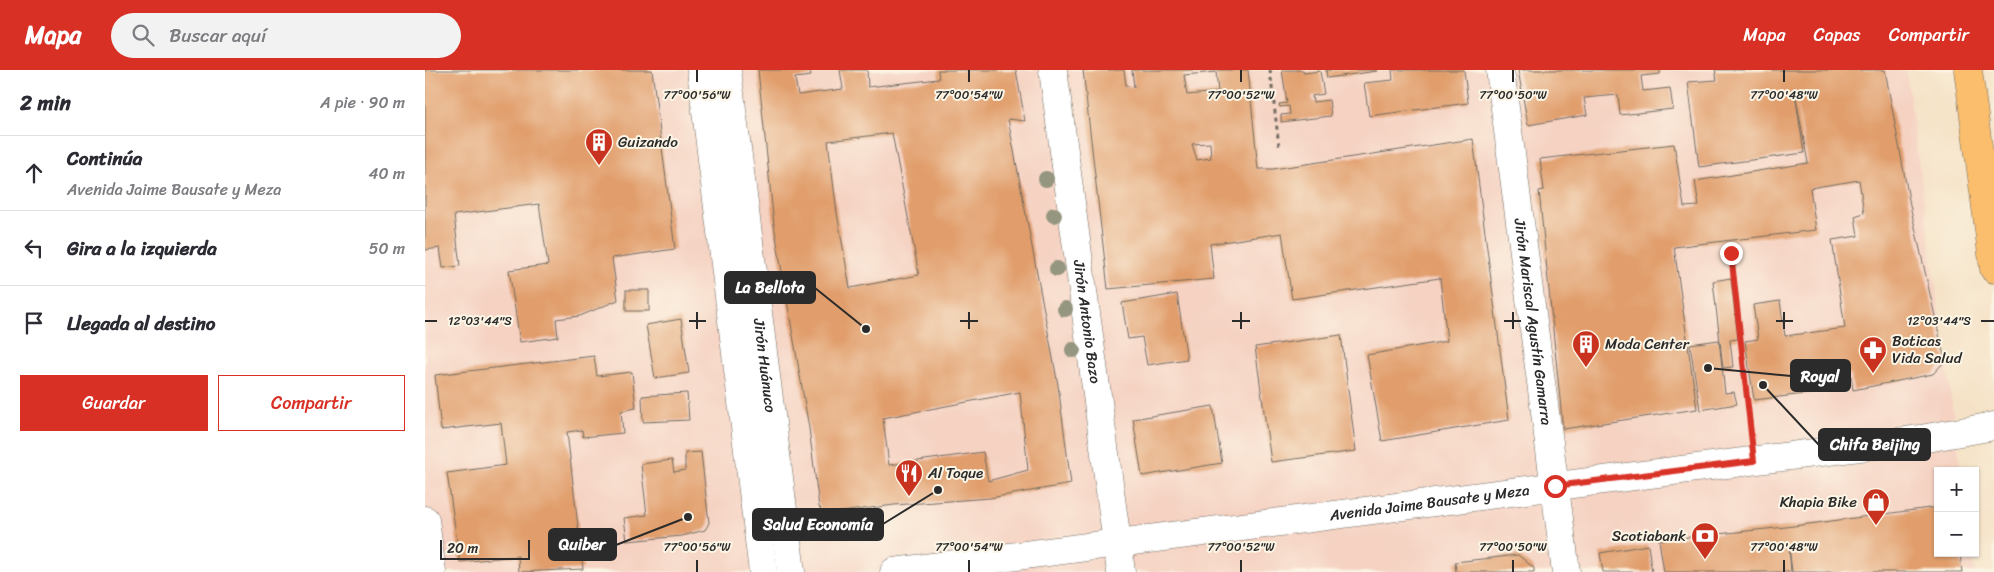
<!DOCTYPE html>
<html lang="es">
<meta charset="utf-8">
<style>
:root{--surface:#fff;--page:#f2f2f3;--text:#2b2b33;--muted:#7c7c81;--line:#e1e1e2;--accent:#d93025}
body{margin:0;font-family:Sriracha,sans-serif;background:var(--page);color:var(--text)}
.controls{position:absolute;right:15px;bottom:15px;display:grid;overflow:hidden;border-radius:0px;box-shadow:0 1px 4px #0004}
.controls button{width:45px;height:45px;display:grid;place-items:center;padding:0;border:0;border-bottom:1px solid var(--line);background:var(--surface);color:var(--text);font:25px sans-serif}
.scale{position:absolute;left:15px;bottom:12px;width:90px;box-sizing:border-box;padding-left:5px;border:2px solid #2b2b2b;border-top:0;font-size:14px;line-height:18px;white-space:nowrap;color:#2b2b2b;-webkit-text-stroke:4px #fcf5e5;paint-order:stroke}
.stop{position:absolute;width:15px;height:15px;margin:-11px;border:4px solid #d93025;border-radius:50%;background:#fff}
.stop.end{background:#d93025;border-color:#fff;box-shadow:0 1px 5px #0008}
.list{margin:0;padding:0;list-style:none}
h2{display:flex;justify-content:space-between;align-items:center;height:65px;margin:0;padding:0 20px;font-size:21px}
h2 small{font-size:16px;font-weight:400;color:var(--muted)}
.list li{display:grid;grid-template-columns:32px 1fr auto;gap:15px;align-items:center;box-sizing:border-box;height:75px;padding:0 20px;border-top:1px solid var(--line)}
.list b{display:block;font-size:19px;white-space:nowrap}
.list p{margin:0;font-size:16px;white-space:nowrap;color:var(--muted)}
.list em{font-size:16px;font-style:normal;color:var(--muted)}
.actions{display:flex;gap:10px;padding:15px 20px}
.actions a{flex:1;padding:11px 0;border:1px solid var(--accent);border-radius:0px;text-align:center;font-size:18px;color:var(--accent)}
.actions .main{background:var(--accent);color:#fff}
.icon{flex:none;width:28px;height:28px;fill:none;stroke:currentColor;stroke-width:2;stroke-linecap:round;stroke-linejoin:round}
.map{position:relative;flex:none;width:1569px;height:502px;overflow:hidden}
header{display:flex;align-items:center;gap:30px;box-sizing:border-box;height:70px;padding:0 25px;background:var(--accent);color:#fff}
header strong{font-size:24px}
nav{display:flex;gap:28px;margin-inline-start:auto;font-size:18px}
.search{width:350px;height:45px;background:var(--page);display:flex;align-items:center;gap:12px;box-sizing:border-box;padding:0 18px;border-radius:28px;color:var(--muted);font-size:19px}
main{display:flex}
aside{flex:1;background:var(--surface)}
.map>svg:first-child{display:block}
</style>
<header>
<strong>Mapa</strong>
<div class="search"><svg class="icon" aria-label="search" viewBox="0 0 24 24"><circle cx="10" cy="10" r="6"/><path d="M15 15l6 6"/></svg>Buscar aquí</div>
<nav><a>Mapa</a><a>Capas</a><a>Compartir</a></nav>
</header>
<main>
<aside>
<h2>2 min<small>A pie · 90 m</small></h2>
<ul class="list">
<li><svg class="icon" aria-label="ahead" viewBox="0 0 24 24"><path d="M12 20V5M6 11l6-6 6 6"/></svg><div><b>Continúa</b><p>Avenida Jaime Bausate y Meza</p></div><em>40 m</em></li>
<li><svg class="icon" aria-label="left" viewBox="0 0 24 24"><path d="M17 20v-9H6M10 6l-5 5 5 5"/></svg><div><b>Gira a la izquierda</b></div><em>50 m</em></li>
<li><svg class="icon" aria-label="arrive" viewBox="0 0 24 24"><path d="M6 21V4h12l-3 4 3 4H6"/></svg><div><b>Llegada al destino</b></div></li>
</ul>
<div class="actions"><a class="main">Guardar</a><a>Compartir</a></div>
</aside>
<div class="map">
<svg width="1569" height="502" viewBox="0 0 1569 502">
<rect width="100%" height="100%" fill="#fcf5e5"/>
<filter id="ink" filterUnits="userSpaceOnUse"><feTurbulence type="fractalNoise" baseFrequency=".02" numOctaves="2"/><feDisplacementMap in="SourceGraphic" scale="10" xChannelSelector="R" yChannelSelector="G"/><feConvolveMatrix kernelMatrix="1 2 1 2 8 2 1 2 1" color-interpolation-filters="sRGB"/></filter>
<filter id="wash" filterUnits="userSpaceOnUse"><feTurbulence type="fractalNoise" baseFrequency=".0096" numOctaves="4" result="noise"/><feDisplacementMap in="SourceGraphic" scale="20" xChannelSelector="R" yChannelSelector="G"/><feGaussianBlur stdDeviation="1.12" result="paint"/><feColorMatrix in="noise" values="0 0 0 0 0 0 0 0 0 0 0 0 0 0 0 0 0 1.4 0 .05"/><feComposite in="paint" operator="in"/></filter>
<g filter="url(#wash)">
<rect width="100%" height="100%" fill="#f5e2c6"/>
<!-- built -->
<path fill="#f5d2c2" d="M0 0H1481L1536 401H1513V483H1547L1550 502H0Z"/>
<g id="blocks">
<!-- building -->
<g fill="#e19e6c" fill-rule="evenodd">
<path d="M0 0H227L250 179 187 188 193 230 155 246 131 249 133 267 95 272 84 200 123 195 114 134 29 145 35 196 18 198 15 178 0 180Z"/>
<path d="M333 0H385L386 6 370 8 373 25 418 19 415 0H442L443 17 514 9 513 0H591L600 51 583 49 633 315 646 414 565 428 469 435 401 444 394 437 384 358 349 155ZM467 63 494 205 425 218 412 143 403 71ZM595 322 603 400 563 411 558 382 464 395 458 348Z"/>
<path d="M658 0H699L701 16 709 17 707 0H823L833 99H848L1048 69 1084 350 957 371 942 285 1022 271 1015 208 867 229 857 163 785 174 789 209 683 219ZM791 2 793 22 762 25 759 5ZM785 73 786 88 772 90 767 74Z"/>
<path d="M857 0H878L879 3 895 1 899 24 887 26 888 32 904 30 906 46 856 52V45L865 44 864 36 855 37 854 34 862 33Z"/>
<path d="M901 0H952V1L902 8Z"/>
<path d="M967 0H1039L1043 33 944 46 939 13 968 10Z"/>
<path d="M1093 0H1235V4L1216 6 1218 21 1245 18 1248 39 1195 45 1193 25 1159 28 1162 45 1103 55Z"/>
<path d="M1290 0H1460L1485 135 1520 291 1508 304 1428 320 1426 305 1403 308 1405 321 1329 330 1320 271 1333 269 1328 235 1355 231 1360 266 1420 258 1407 170 1433 166 1430 146 1439 143 1434 110 1385 118 1391 160 1249 177 1272 339 1138 359 1114 121 1119 120 1115 89 1249 74 1259 137 1274 136 1270 111 1383 93 1369 17 1379 83 1274 97 1263 12 1292 10Z"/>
<path d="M1306 208 1313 269 1305 270 1308 297 1298 298 1288 211Z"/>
<rect x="201" y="220" width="23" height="21"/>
<path d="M752 224 762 289 722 295 717 267 703 269 697 233Z"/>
<path d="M256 249 264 303 230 308 221 255Z"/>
<path d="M916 265 931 381 846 392 830 277Z"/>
<path d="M1294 270 1300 323 1309 322 1312 334 1275 340 1265 274Z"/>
<path d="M169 286 172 306 207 302 211 338 196 341 198 363 158 367 157 360 142 362 158 499 94 502 93 486 35 492 22 403 81 395 76 353 16 360 10 305Z"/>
<path d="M262 323 264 350 218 352 217 326Z"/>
<path d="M788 336 797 393 717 406 708 349Z"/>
<path d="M276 382 284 453 280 460 257 466 202 471 199 448 222 445 216 394 247 390 249 402 260 400V383Z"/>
<path d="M1512 437 1513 483H1535L1537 502H1367L1364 476 1366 502H1239L1234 470 1361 457Z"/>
<path d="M1223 475 1227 502H1178L1175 483Z"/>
<path d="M1093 485 1109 498V502H1031L1030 492Z"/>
</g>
</g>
</g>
<g filter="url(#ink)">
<use href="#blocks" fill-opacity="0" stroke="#726b61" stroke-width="1"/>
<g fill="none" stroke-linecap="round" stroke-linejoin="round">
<!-- minor casing -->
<g stroke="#726b61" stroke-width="29">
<g id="minor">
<path d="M276 0 338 502"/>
<path id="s1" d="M302 0 366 502"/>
<path id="s2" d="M628 0 696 502"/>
<path id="s3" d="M1075 0 1141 502"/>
<path d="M0 450 7 502"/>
<path id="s4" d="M469 502 1496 369 1569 356"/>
</g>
</g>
<!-- major casing -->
<g stroke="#726b61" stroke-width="29">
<path id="major" d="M1543 0 1569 199"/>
</g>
<!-- path -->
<g stroke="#726b61" stroke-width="3" stroke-dasharray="4 4" stroke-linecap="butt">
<path d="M845 0 854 76"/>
<path d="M1306 183 1326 362"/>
</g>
<!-- minor -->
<use href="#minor" stroke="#fff" stroke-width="28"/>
<!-- major -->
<use href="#major" stroke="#fabe6d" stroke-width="28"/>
</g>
<!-- trees -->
<g fill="#95967f">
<circle cx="621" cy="109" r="8"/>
<circle cx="629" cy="145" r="8"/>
<circle cx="632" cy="199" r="8"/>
<circle cx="640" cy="239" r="8"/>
<circle cx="648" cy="280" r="8"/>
</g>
</g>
<g fill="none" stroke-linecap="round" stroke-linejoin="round" filter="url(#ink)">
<!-- route -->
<path stroke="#d93025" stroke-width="6" d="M1130 416 1329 391 1306 183"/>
</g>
<!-- ticks -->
<path fill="none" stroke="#2b2b2b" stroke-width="2" d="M272 0V12M544 0V12M816 0V12M1088 0V12M1359 0V12M272 242V259M544 242V259M816 242V259M1088 242V259M1359 242V259M0 251H12M264 251H281M535 251H553M807 251H825M1079 251H1096M1351 251H1368M1556 251H1569M272 490V502M544 490V502M816 490V502M1088 490V502M1359 490V502"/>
<!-- icons -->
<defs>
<g id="building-pin" transform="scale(1.4375)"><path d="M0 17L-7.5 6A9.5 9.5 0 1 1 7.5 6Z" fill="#c8321e" stroke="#fcf5e5"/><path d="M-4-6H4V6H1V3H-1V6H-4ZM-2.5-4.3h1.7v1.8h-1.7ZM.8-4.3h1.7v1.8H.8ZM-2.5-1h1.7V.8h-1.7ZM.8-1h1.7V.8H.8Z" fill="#fff"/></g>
<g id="pharmacy-pin" transform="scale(1.4375)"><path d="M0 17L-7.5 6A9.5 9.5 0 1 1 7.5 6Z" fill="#c8321e" stroke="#fcf5e5"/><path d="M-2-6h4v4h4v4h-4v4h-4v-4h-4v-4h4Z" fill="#fff"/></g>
<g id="restaurant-pin" transform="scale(1.4375)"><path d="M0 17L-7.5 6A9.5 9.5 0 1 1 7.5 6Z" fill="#c8321e" stroke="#fcf5e5"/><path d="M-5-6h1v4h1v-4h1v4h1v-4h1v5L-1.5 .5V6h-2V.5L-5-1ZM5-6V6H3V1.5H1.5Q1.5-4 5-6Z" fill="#fff"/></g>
<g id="shop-pin" transform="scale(1.4375)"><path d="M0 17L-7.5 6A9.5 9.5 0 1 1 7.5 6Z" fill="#c8321e" stroke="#fcf5e5"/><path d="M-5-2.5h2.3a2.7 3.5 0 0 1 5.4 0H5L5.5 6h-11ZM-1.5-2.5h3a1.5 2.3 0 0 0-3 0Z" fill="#fff"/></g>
<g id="bank-pin" transform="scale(1.4375)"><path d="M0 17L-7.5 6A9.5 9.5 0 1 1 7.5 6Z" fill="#c8321e" stroke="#fcf5e5"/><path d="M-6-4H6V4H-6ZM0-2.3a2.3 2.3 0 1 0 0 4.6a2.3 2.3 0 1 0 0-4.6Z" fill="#fff"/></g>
</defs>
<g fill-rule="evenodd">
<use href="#building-pin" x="174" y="72"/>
<use href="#building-pin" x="1161" y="274"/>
<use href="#pharmacy-pin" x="1448" y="280"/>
<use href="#restaurant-pin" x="484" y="403"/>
<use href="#shop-pin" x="1451" y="432"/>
<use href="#bank-pin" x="1280" y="466"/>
</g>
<g text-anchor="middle" stroke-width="4" stroke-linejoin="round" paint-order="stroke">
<!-- poi labels -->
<g font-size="15" fill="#2b2b2b" stroke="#fcf5e5" text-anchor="start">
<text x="193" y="77">Guizando</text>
<text x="1467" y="276">Boticas<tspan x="1467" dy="17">Vida Salud</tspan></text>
<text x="1180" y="279">Moda Center</text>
<text x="503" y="408">Al Toque</text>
<text x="1432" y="437" text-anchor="end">Khapia Bike</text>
<text x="1261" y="471" text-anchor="end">Scotiabank</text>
</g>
<!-- street labels -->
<g font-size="15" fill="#2b2b2b" stroke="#fcf5e5">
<text dy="5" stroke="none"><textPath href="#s2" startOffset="254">Jirón Antonio Bazo</textPath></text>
<text dy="5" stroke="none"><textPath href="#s3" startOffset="254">Jirón Mariscal Agustín Gamarra</textPath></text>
<text dy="5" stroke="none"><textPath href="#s1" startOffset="298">Jirón Huánuco</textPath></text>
<text dy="5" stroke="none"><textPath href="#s4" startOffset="540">Avenida Jaime Bausate y Meza</textPath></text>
</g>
</g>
<g font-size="12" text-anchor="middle" fill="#2b2b2b" stroke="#fcf5e5" stroke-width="4" stroke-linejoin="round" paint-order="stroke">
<text x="272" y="29">77°00'56"W</text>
<text x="544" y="29">77°00'54"W</text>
<text x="816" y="29">77°00'52"W</text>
<text x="1088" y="29">77°00'50"W</text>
<text x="1359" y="29">77°00'48"W</text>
<text x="55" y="255">12°03'44"S</text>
<text x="1514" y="255">12°03'44"S</text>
<text x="272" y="481">77°00'56"W</text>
<text x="544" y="481">77°00'54"W</text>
<text x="816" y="481">77°00'52"W</text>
<text x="1088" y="481">77°00'50"W</text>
<text x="1359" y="481">77°00'48"W</text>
</g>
<!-- callouts -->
<path fill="none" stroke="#2b2b2b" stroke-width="2" d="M441 259L390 218M1283 298L1366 306M1338 315L1394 375M513 420L458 454M263 447L191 475"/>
<g fill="#2b2b2b" stroke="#fcf5e5" stroke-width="2">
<circle cx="441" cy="259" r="5"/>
<circle cx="1283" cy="298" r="5"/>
<circle cx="1338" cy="315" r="5"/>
<circle cx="513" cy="420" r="5"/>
<circle cx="263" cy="447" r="5"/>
</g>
<g fill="#2b2b2b" stroke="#2b2b2b" stroke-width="2">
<rect x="300" y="202" width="90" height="31" rx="5"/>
<rect x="1366" y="290" width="59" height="31" rx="5"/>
<rect x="1394" y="359" width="111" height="31" rx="5"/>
<rect x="328" y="439" width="130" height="31" rx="5"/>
<rect x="124" y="459" width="67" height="31" rx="5"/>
</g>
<g font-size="16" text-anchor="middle" font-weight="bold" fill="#fff">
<text x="345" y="223">La Bellota</text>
<text x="1395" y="312">Royal</text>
<text x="1450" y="380">Chifa Beijing</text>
<text x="393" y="460">Salud Economía</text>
<text x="157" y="480">Quiber</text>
</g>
</svg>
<div class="controls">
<button>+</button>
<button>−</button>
</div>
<div class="scale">20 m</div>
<div class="stop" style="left:1130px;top:416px"></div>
<div class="stop end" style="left:1306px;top:183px"></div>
</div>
</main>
